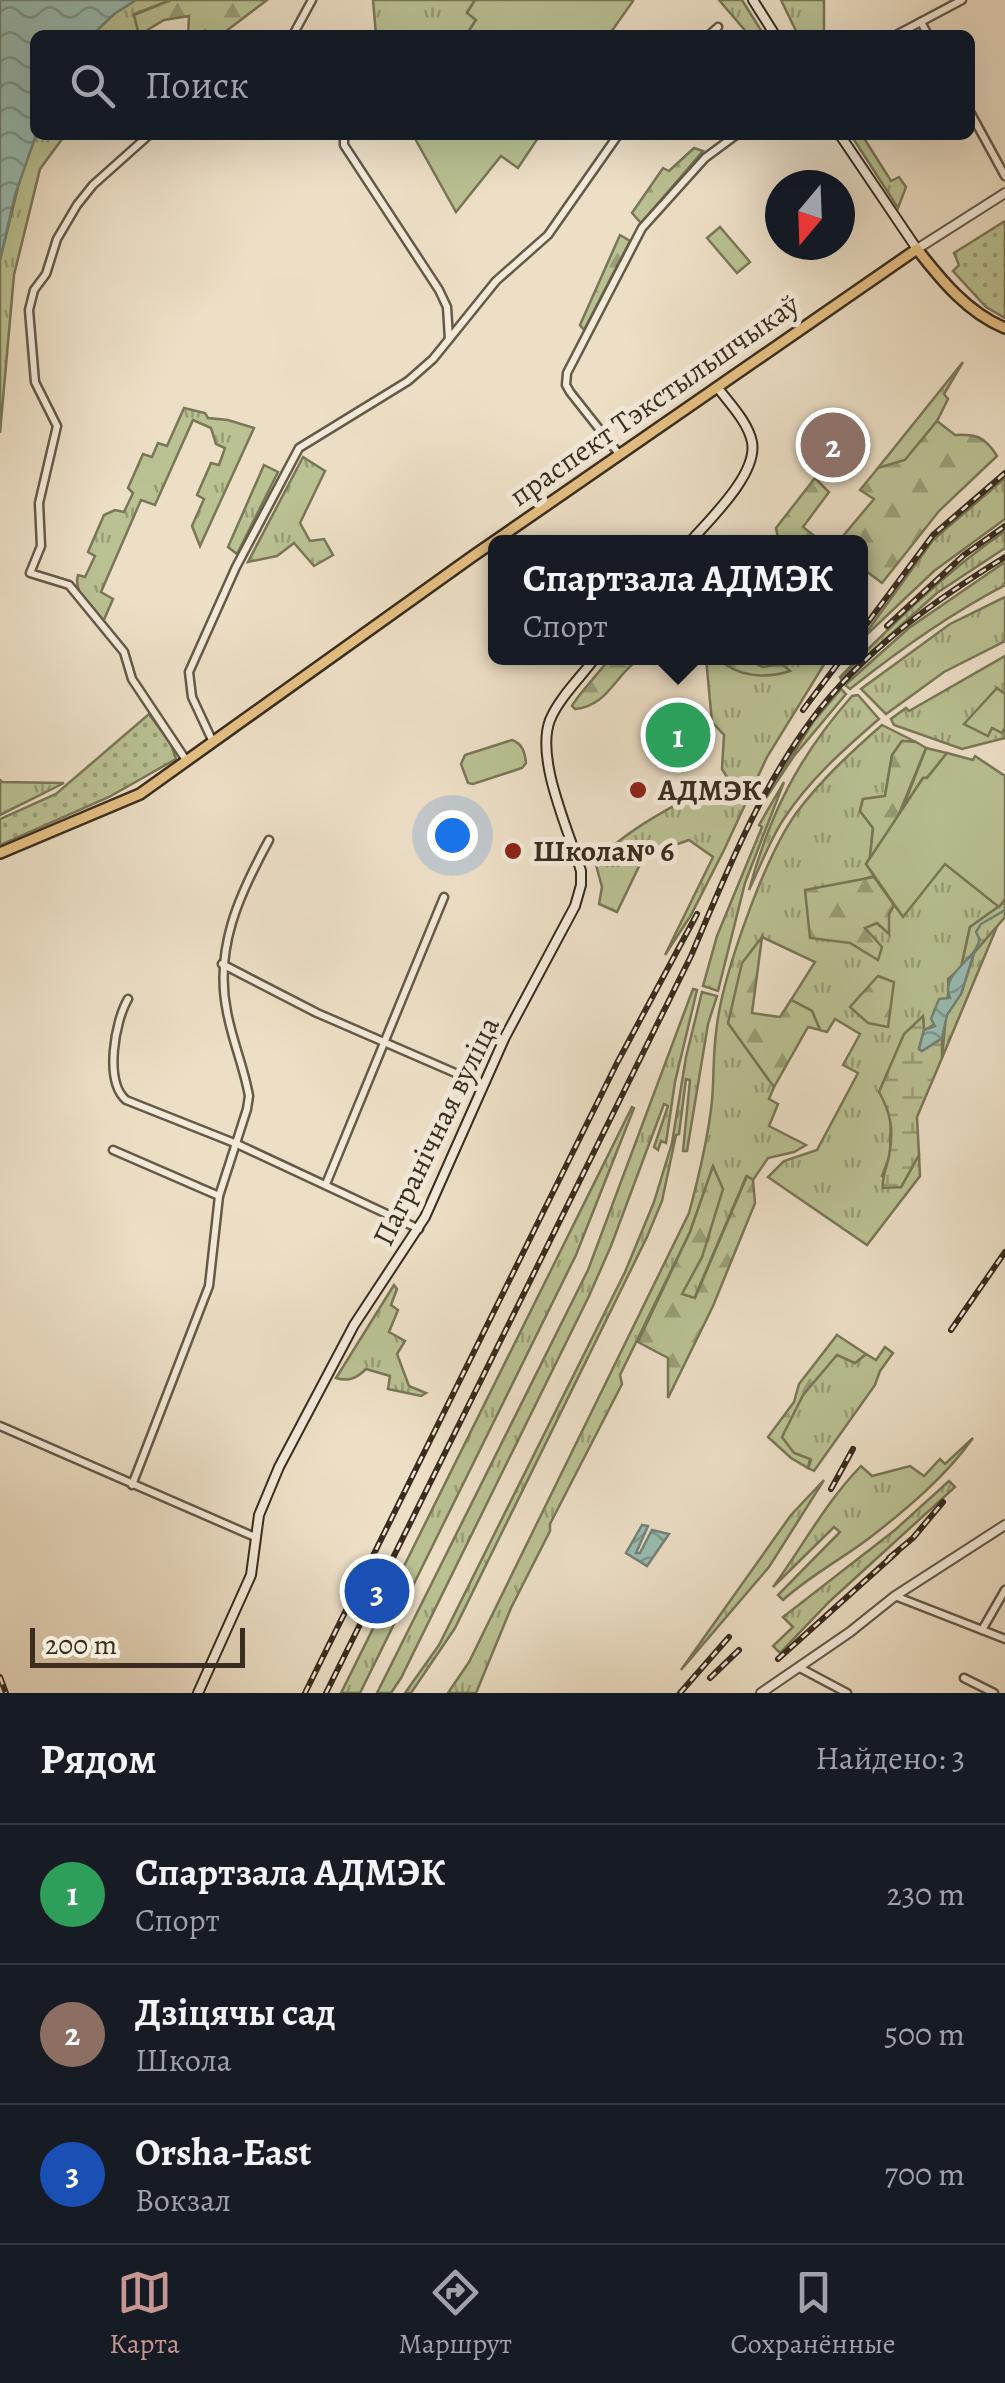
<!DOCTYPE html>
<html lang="ru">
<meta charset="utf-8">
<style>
:root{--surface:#171b24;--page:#242831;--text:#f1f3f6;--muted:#9ea1a6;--line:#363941;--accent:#c59692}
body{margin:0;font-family:Alegreya,serif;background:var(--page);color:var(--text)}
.compass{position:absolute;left:765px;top:170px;width:90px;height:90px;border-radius:50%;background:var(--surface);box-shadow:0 10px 40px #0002;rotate:199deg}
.scale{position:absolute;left:30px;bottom:25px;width:215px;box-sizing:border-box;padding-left:10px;border:5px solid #382d1e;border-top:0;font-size:28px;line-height:35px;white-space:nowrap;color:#382d1e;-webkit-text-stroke:8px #f3eada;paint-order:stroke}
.you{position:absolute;left:452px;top:835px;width:35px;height:35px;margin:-25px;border:8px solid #fff;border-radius:50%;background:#1a73e8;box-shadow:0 0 0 15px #1a73e833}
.badge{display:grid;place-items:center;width:65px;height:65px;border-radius:50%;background:var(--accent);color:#fff;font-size:32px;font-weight:700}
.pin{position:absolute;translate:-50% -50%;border:5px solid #fff;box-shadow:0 2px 10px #0006}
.popup{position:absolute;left:488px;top:535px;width:380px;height:130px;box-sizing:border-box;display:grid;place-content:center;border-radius:15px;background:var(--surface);filter:drop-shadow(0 2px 8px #0005);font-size:32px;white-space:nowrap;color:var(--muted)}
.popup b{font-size:38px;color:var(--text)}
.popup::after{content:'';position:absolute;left:50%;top:100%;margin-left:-20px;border:20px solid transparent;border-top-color:var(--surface)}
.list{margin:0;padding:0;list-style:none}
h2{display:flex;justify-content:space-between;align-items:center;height:130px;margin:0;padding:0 40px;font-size:42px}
h2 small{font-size:32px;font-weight:400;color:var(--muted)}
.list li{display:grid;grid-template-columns:65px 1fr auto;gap:30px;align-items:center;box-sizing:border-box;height:140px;padding:0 40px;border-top:2px solid var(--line)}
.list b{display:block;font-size:38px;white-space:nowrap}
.list p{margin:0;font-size:32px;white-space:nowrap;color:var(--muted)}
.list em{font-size:32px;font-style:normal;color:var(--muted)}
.icon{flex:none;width:55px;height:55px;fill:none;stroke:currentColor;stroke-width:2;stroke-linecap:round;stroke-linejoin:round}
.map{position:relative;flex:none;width:1005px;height:1693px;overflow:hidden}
.search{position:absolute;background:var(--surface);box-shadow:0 10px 40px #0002;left:30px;right:30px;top:30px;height:110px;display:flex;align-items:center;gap:25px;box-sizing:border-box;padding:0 35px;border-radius:15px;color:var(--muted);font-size:38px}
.sheet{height:550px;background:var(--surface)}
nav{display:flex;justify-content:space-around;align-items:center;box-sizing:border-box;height:140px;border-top:2px solid var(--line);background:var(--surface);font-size:28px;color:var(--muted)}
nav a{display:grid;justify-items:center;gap:5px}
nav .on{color:var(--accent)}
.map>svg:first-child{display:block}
</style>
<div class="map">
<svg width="1005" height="1693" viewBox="0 0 1005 1693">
<defs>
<pattern id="grass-tufts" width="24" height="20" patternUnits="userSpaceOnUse" patternTransform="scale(2.5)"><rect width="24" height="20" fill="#bac193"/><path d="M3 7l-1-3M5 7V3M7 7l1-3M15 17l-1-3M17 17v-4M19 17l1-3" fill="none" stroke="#989d77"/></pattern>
<pattern id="forest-firs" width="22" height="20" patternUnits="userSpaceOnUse" patternTransform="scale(2.5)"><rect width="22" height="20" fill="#bac193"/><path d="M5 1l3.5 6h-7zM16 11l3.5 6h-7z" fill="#989d77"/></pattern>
<pattern id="wetland-marsh" width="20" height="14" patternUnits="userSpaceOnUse" patternTransform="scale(2.5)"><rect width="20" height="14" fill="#bac193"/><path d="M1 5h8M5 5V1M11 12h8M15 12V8" fill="none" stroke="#989d77"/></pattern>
<pattern id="park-dots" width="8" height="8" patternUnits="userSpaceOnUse" patternTransform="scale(2.5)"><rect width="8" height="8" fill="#bac193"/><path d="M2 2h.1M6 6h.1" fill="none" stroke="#989d77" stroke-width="1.8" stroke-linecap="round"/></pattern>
<pattern id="water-waves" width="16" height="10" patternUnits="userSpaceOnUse" patternTransform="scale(2.5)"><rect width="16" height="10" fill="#99bdb3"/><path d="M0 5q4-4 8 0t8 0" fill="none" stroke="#7e9a91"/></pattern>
</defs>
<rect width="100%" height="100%" fill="#eddfc6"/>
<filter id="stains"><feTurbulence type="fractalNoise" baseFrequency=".002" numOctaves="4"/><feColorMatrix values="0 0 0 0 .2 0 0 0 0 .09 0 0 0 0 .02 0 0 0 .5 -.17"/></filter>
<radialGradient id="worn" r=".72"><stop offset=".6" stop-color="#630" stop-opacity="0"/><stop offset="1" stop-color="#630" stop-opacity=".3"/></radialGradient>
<!-- grass -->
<g fill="url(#grass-tufts)" stroke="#797758" stroke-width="2.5">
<path d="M136 0H171L134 14 139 35H92L114 14Z"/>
<path d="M373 0H475L467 12 476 20 466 35H376Z"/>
<path d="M719 0H742L764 35H749Z"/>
<path d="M781 0H824V35H798Z"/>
<path d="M36 135H65L40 169 14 275 0 433V260L23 167Z"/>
<path d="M851 135H862L891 181 899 177 906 187 898 208Z"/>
<path d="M963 362 944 394 948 399 937 421 905 460 878 468Z"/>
<path d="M184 408 205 413 208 418 228 420 254 428 200 546 192 526 204 499 197 495 211 463 219 465 225 448 216 444 211 428 193 420 155 505 141 500 101 592 113 599 103 622H101C91 608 73 592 78 575L85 577 95 556 88 552 104 515 115 510 124 512 133 493 128 488 143 454 152 457 158 443 167 446Z"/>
<path d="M303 457 325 471 300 523 310 541 324 539 333 555 314 566 294 543 277 556 248 562Z"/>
<path d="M264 465 278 472 237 554 228 547Z"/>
<path d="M1005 478V519L934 571 861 640 933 540Z"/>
<path d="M1005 531V548L937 593 841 679 840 677C892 625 944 573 1005 531Z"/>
<path d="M1005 562V585C948 615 900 649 850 689L845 685 909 628Z"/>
<path d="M1005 597V641L944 672 886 714 861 689 950 624Z"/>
<path d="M1005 656V738L962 749 894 725 891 719 906 708 909 711Z"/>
<path d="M706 658H763L797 664 828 658 767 757 725 848 691 915 665 955 713 857 689 840 644 856 617 912 599 904 602 887 596 865C617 832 691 797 727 777L722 769 724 735 712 722Z"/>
<path d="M841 689 846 694 794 756 766 798 813 722Z"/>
<path d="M858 695 879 719C843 750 809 780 783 820 769 842 760 867 749 890 770 813 799 756 852 696Z"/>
<path d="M882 725 916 742 902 741 892 755 885 796 863 799 860 811 873 828 870 857 866 864 874 876 851 883 864 928 877 923 888 933 889 914 894 905 903 916 945 863 998 906 1005 899V902L970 927 961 968 948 979C950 999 945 1022 924 1030L923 1017 891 1113 890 1155 882 1176 901 1187 919 1155 920 1176 867 1245 768 1177 784 1161 817 1150 858 1073 843 1065 860 1034 835 1019 827 1032 820 1030 812 1011 791 1000 815 962 762 937 728 1023 774 1087 769 1099 778 1104 769 1126 806 1145 794 1152 768 1158 753 1180 746 1177 694 1299 681 1294 702 1257 713 1167 690 1232 620 1375 622 1384 550 1524V1531L511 1608 476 1693H448L469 1662 689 1213C699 1176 708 1139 712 1101 714 1078 713 1055 716 1033 721 978 765 856 797 812 822 779 851 752 882 725Z"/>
<path d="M926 748 947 753 927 778H923L902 810Z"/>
<path d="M0 780 2 782 64 783 0 815Z"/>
<path d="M784 782 745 883 718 991 703 986 717 936 762 827 759 825Z"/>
<path d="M1001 917 942 1058 946 1015 961 994 975 950Z"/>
<path d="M693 989 697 990 675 1082 666 1143 661 1141 658 1150 654 1147 668 1106 664 1104 611 1246 589 1296 401 1678 391 1693H377L588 1270Z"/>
<path d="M702 992 717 996 708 1024 687 1151H683L690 1080 686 1079 679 1134 676 1135 662 1201 647 1237 455 1628 411 1693H405L439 1645 625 1272 654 1202 672 1143 686 1057Z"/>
<path d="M632 1107 634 1108 576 1255 360 1693H341Z"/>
<path d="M394 1285 397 1289 391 1305 398 1310 389 1332 405 1341 397 1354 409 1386 426 1393 421 1396 388 1389 390 1376 366 1369C357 1378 349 1382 336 1378Z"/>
<path d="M885 1347 893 1353 880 1371 875 1385 814 1471 808 1468 811 1460 794 1453 781 1437 803 1395 837 1354 855 1363 866 1354 876 1360Z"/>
<path d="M973 1438C946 1476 909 1507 872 1536 842 1559 811 1575 783 1600L778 1595 840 1532 834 1527 773 1587C803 1546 825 1503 861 1466L872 1476 910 1466 924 1476 940 1459 945 1464Z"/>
<path d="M824 1480 769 1567 681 1670 791 1515Z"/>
<path d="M949 1481 955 1487 830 1601 780 1653 773 1646 793 1627 783 1617 895 1530Z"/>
</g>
<!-- forest -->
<g fill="url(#forest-firs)" stroke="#797758" stroke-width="2.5">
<path d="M171 0H267L221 35H188L189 16 164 20 139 35 134 15Z"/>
<path d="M694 148 703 151 641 223 632 213 663 168 669 171Z"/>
<path d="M620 235 630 241 584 330 580 325Z"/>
<path d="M937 421 955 435C977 434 985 437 997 456L939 511 882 583 861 567 860 542H838L874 499 860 490 878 468 905 460Z"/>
<path d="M815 478 829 492 803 527 822 542H791L778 538 776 528Z"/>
<path d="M610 658H640C614 676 608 706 575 709L572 706C580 692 600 672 610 658Z"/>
<path d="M718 658H743L763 667 782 664 790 671C765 679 737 677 718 658Z"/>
<path d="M902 741 916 742 926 748 899 814 955 863 870 857 873 828 860 811 863 799 885 796 892 755Z"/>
<path d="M874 877 894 905 889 914V934L877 923 865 928 882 947 878 960 850 943 810 938 805 890Z"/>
<path d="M762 937 752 1013 780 1017 791 1000 812 1011 820 1030 808 1027 774 1087 728 1023 742 963Z"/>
<path d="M878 976 894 982 888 1027 868 1023 850 1007Z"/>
<path d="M713 1166 723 1189 702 1257 682 1294 695 1298 747 1176 753 1180 755 1203 713 1306 668 1398V1358L638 1342 690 1232Z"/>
<path d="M837 1335 866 1354 855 1363 837 1355 803 1395 782 1437 794 1453 810 1459 808 1468 791 1458 768 1437 794 1402 799 1384Z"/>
</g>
<!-- wetland -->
<g fill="url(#wetland-marsh)" stroke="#797758" stroke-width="2.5">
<path d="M1005 902V917L961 968 970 927Z"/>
<path d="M923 1016 924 1030 919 1049 922 1051 942 1038V1058L917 1117 919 1155 901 1187 883 1188C882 1175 887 1168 889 1156 894 1131 891 1113 879 1092L904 1034Z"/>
</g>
<!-- park -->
<g fill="url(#park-dots)" stroke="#797758" stroke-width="2.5">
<path d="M1005 221V318L986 307 953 271 959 265 954 253Z"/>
<path d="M149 714 171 744 176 759 109 797 0 845V819L56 794Z"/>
</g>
<!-- garden -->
<g fill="#bac193" stroke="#797758" stroke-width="2.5">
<path d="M475 0H632L633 1 609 35H466L476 20 467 13Z"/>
<path d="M413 135H540L518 168 501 156 456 212Z"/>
<path d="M720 227 750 262 737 273 707 238Z"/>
<path d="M997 688 1005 694V727L1002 733 992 728 988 736 964 724Z"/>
<path d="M512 740C523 744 525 753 526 763L522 768 473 784 468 783 461 764 465 755Z"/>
<path d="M947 753 973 760 975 756 1005 776V899L999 907 945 864 903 917 866 864 923 778H927Z"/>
</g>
<!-- water -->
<g fill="url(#water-waves)" stroke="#728377" stroke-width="2.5">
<path d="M0 0H136L114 14 92 35H35L36 135 15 195 0 260Z"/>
<path d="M975 950 961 994 947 1015 942 1038 922 1051 919 1049 924 1030 935 1026 931 1019 939 999 950 998C941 978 964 966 975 950Z"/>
<path d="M642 1525 648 1526 636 1553H640L652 1530 669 1534 647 1566 626 1553Z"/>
</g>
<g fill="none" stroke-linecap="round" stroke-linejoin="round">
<!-- stream -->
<path stroke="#728377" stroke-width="2.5" d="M975 950 980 940 976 932 981 924 1005 910"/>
<!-- minor casing -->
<g stroke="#655a48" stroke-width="11">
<g id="minor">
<path d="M921 22 928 35"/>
<path d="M293 35 312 0"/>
<path d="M709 35 718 27"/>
<path d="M896 35 962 0"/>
<path d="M970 112 1005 176"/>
<path d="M149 135 93 185 77 205 57 239 46 274 34 290 29 310 35 382 57 426 39 503 41 546 30 573 69 585 124 652 132 679 186 760"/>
<path d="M344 135V145L439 290 447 307 449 339"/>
<path d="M619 454 570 392 566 385 567 373 642 228 705 158 736 135"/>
<path d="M212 740 192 697 189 672 236 567 299 448 408 381 433 359 496 281 548 235 618 135"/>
<path d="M222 964 317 1013 483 1085"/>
<path d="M128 999C115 1021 104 1081 126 1100L237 1144 419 1229"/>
<path d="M113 1150 219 1196"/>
<path d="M326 1184 444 897"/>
<path d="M0 1426 255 1537"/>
<path d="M132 1485 209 1286 219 1196 247 1109 249 1096C244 1067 232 1040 227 1012 214 949 239 895 269 840"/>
<path d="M895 1596 1005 1639"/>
<path d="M982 1630 1005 1590"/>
<path d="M800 1668 847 1693"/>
<path d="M964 1678 994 1693"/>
</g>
</g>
<!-- tertiary casing -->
<g stroke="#655a48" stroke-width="12">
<g id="tertiary">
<path d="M917 249 1005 193"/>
<path d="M761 1693 850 1632 895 1596 1005 1525"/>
</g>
</g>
<!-- secondary casing -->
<g stroke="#382d1e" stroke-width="12">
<g id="secondary">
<path d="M753 0 775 35"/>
<path d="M840 135 917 249"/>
<path d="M690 542C710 519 758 474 752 442 748 422 729 403 718 388"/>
<path d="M198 1693 251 1575 259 1515 279 1467 354 1325 425 1217 505 1037 575 906 581 885V871C569 831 535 759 550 720 559 698 581 677 595 658"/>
</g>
</g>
<!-- primary casing -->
<g stroke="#382d1e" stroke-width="14">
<path id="primary" d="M0 853 140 794 473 556 917 249C941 280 968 313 1005 328"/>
</g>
<!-- minor -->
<use href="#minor" stroke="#f3eada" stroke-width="6"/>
<!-- tertiary -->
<use href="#tertiary" stroke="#f3eada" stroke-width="8"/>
<!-- secondary -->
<use href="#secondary" stroke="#f3eada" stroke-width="8"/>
<!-- primary -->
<use href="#primary" stroke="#e6c083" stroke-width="9"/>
<!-- rail casing -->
<g stroke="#382d1e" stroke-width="6">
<g id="rail">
<path d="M887 626 964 555 1005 526"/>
<path d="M860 633 933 535 1005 473"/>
<path d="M803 710 842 658"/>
<path d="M951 1330 1005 1252"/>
<path d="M831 1489 853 1449"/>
<path d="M889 1558 913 1538 943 1502"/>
<path d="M778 1659 897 1552"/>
<path d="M0 1677 6 1693"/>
<path d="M710 1678 739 1650"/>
<path d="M305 1693 617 1063 697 914"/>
<path d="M326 1693 691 956C726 874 759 790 813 718 862 652 935 600 1005 557"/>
<path d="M680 1693 729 1637"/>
</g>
</g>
<!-- rail -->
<use href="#rail" stroke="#f3eada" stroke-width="2.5" stroke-dasharray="8" stroke-linecap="butt"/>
</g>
<!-- markers -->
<g fill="#8f2418" stroke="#f3eada" stroke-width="4">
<circle cx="638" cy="790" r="10"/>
<circle cx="513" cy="851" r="10"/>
</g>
<g text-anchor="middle" stroke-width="10" stroke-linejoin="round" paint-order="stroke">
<!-- street labels -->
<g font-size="30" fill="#382d1e" stroke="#f3eada">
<text transform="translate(654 400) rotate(-35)" y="10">праспект Тэкстыльшчыкаў</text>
<text transform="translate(436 1131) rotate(-64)" y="10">Пагранічная вуліца</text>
</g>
<!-- poi labels -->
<g font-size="30" font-weight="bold" fill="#382d1e" stroke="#f3eada" text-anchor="start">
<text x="658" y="800">АДМЭК</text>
<text x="533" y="861">Школа№ 6</text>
</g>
</g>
<rect width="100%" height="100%" filter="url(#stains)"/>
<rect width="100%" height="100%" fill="url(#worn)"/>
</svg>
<svg class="compass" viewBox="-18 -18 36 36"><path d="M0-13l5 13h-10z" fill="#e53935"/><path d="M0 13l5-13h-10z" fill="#9ea1a6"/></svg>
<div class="scale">200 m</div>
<div class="you"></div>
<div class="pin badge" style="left:678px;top:735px;background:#2e9e5b">1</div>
<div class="popup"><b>Спартзала АДМЭК</b>Спорт</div>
<div class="pin badge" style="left:833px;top:445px;background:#8d6e63">2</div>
<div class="pin badge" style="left:377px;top:1591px;background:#1a4fb4">3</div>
<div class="search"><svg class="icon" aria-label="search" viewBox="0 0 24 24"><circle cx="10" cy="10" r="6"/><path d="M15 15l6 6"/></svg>Поиск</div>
</div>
<section class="sheet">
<h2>Рядом<small>Найдено: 3</small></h2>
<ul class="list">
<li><span class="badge" style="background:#2e9e5b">1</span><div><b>Спартзала АДМЭК</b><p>Спорт</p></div><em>230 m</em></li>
<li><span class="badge" style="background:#8d6e63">2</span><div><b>Дзіцячы сад</b><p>Школа</p></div><em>500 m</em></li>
<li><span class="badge" style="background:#1a4fb4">3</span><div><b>Orsha-East</b><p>Вокзал</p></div><em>700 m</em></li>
</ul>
</section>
<nav>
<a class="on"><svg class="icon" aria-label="map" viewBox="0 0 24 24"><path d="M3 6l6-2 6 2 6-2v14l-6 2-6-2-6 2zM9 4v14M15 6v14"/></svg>Карта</a>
<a><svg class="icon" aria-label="directions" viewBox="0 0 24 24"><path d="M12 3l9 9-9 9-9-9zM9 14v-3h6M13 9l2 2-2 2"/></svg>Маршрут</a>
<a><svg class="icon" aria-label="saved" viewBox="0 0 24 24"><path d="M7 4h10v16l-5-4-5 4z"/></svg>Сохранённые</a>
</nav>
